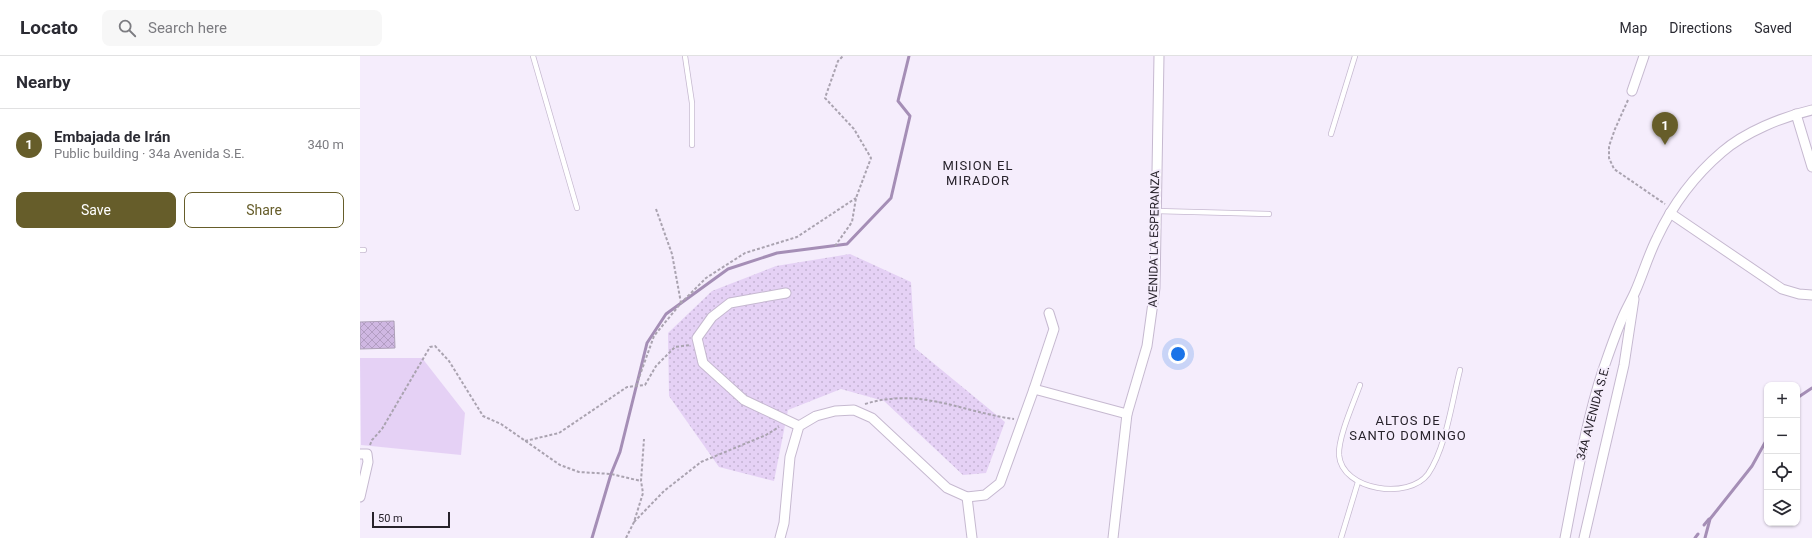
<!DOCTYPE html>
<meta charset="utf-8">
<style>
:root{--surface:#fff;--page:#f7f7f7;--text:#2b2b33;--muted:#7c7c81;--line:#e1e1e2;--accent:#665d2a}
body{margin:0;font-family:Roboto,sans-serif;background:var(--page);color:var(--text)}
.controls{position:absolute;right:12px;bottom:12px;display:grid;overflow:hidden;border-radius:8px;box-shadow:0 1px 3px #0004}
.controls button{width:36px;height:36px;display:grid;place-items:center;padding:0;border:0;border-bottom:1px solid var(--line);background:var(--surface);color:var(--text);font:20px sans-serif}
.scale{position:absolute;left:12px;bottom:10px;width:78px;box-sizing:border-box;padding-left:4px;border:2px solid #27222b;border-top:0;font-size:11px;line-height:14px;white-space:nowrap;color:#27222b;-webkit-text-stroke:3px #f5edfc;paint-order:stroke}
.you{position:absolute;left:818px;top:298px;width:14px;height:14px;margin:-10px;border:3px solid #fff;border-radius:50%;background:#1a73e8;box-shadow:0 0 0 6px #1a73e833}
.badge{display:grid;place-items:center;width:26px;height:26px;border-radius:50%;background:var(--accent);color:#fff;font-size:13px;font-weight:700}
.pin{position:absolute;translate:-50% -33px;filter:drop-shadow(0 1px 2px #0008)}
.pin::after{content:'';position:absolute;top:21px;width:14px;height:12px;background:inherit;clip-path:polygon(0 0,100% 0,50% 100%)}
.list{margin:0;padding:0;list-style:none}
h2{display:flex;justify-content:space-between;align-items:center;height:52px;margin:0;padding:0 16px;font-size:17px}
h2 small{font-size:13px;font-weight:400;color:var(--muted)}
.list li{display:grid;grid-template-columns:26px 1fr auto;gap:12px;align-items:center;box-sizing:border-box;height:72px;padding:0 16px;border-top:1px solid var(--line)}
.list b{display:block;font-size:15px;white-space:nowrap}
.list p{margin:0;font-size:13px;white-space:nowrap;color:var(--muted)}
.list em{font-size:13px;font-style:normal;color:var(--muted)}
.actions{display:flex;gap:8px;padding:12px 16px}
.actions a{flex:1;padding:9px 0;border:1px solid var(--accent);border-radius:8px;text-align:center;font-size:14px;color:var(--accent)}
.actions .main{background:var(--accent);color:#fff}
.icon{flex:none;width:22px;height:22px;fill:none;stroke:currentColor;stroke-width:2;stroke-linecap:round;stroke-linejoin:round}
.map{position:relative;flex:none;width:1452px;height:482px;overflow:hidden}
header{display:flex;align-items:center;gap:24px;box-sizing:border-box;height:56px;padding:0 20px;background:var(--surface);border-bottom:1px solid var(--line)}
header strong{font-size:19px}
nav{display:flex;gap:22px;margin-inline-start:auto;font-size:14px}
.search{width:280px;height:36px;background:var(--page);display:flex;align-items:center;gap:10px;box-sizing:border-box;padding:0 14px;border-radius:8px;color:var(--muted);font-size:15px}
main{display:flex}
aside{flex:1;background:var(--surface)}
.map>svg:first-child{display:block}
</style>
<header>
<strong>Locato</strong>
<div class="search"><svg class="icon" aria-label="search" viewBox="0 0 24 24"><circle cx="10" cy="10" r="6"/><path d="M15 15l6 6"/></svg>Search here</div>
<nav><a>Map</a><a>Directions</a><a>Saved</a></nav>
</header>
<main>
<aside>
<h2>Nearby<small></small></h2>
<ul class="list">
<li><span class="badge">1</span><div><b>Embajada de Irán</b><p>Public building · 34a Avenida S.E.</p></div><em>340 m</em></li>
</ul>
<div class="actions"><a class="main">Save</a><a>Share</a></div>
</aside>
<div class="map">
<svg width="1452" height="482" viewBox="0 0 1452 482">
<defs>
<pattern id="green-dots" width="8" height="8" patternUnits="userSpaceOnUse"><rect width="8" height="8" fill="#e5d1f5"/><path d="M2 2h.1M6 6h.1" fill="none" stroke="#c4b3d2" stroke-width="1.8" stroke-linecap="round"/></pattern>
<pattern id="building-cross-hatch" width="8" height="8" patternUnits="userSpaceOnUse"><rect width="8" height="8" fill="#cfb7e2"/><path d="M0 0l8 8M0 8l8-8" fill="none" stroke="#b29dc2"/></pattern>
</defs>
<rect width="100%" height="100%" fill="#f5edfc"/>
<!-- green -->
<path fill="url(#green-dots)" d="M490 198 551 226 555 292 645 366 626 417 603 419 524 345 481 333 428 354 414 425 359 411 309 340 308 277 352 235 416 210Z"/>
<!-- pitch -->
<path fill="#e5d1f5" d="M0 302H62L105 357 101 399 1 389Z"/>
<g fill="none" stroke-linecap="round" stroke-linejoin="round">
<!-- stream -->
<g stroke="#a58eb6" stroke-width="3">
<path d="M1437 342 1452 332"/>
<path d="M1344 469 1349 463"/>
<path d="M232 482 251 418 260 396 287 287 306 258 368 213 417 197 487 188 531 142 550 60 538 45 549 0"/>
<path d="M1335 482 1338 478"/>
<path d="M1345 482 1350 463 1392 410 1407 383"/>
</g>
</g>
<!-- building -->
<path fill="url(#building-cross-hatch)" stroke="#aea1b8" d="M34 265 35 292 0 293V266Z"/>
<g fill="none" stroke-linecap="round" stroke-linejoin="round">
<!-- service casing -->
<g stroke="#c6b9d0" stroke-width="6">
<g id="service">
<path d="M173 0 217 152"/>
<path d="M325 0 332 47V89"/>
<path d="M971 78 995 0"/>
<path d="M796 155 909 158"/>
<path d="M0 194H4"/>
<path d="M1000 329C994 346 978 381 979 399 982 435 1049 444 1068 418 1086 392 1092 345 1100 314"/>
<path d="M981 482 998 426"/>
</g>
</g>
<!-- minor casing -->
<g stroke="#c6b9d0" stroke-width="11">
<g id="minor">
<path d="M1272 35 1284 0"/>
<path d="M1436 58 1452 111"/>
<path d="M1310 157 1422 233 1439 238 1452 239"/>
<path d="M426 237 370 247 352 261 337 282 343 307 384 344 439 370"/>
<path d="M674 333 694 273 689 257"/>
<path d="M0 398H7L8 406 0 441"/>
<path d="M607 441 612 482"/>
<path d="M420 482 424 467 430 401 439 370 456 360 475 355 494 354 512 362 587 432 607 441 625 439 640 427 674 333 767 358"/>
<path d="M753 482 767 358 787 290 795 232 799 0"/>
<path d="M1205 482C1216 426 1225 369 1243 314 1249 297 1255 279 1262 263 1266 253 1271 245 1275 236 1283 218 1288 200 1297 182 1312 150 1335 119 1362 96 1385 76 1422 61 1452 54"/>
<path d="M1224 482 1264 309 1274 243"/>
</g>
</g>
<!-- path -->
<g stroke="#aaa3b0" stroke-width="2" stroke-dasharray="3 2" stroke-linecap="butt">
<path d="M1268 44 1255 73 1249 90V102L1254 113 1305 148"/>
<path d="M296 153 312 198 321 247"/>
<path d="M475 190 492 166 496 142 511 102 494 73 465 42 478 5 483 0"/>
<path d="M276 330 294 280 321 247 346 222 385 197 437 181 496 142"/>
<path d="M505 348C560 331 602 356 654 363"/>
<path d="M165 385 199 377 267 331 285 329 296 310 315 291 330 289"/>
<path d="M10 389 12 384 22 373 70 291 75 290 89 305 123 360 141 368 200 409 219 416 251 418 281 425"/>
<path d="M274 466 304 435 341 406 406 379 419 371"/>
<path d="M266 482 274 466 283 437 281 425 284 383"/>
</g>
<!-- service -->
<use href="#service" stroke="#fff" stroke-width="4.5"/>
<!-- minor -->
<use href="#minor" stroke="#fff" stroke-width="9"/>
</g>
<g text-anchor="middle" stroke-width="4" stroke-linejoin="round" paint-order="stroke">
<!-- street labels -->
<g font-size="12" fill="#27222b" stroke="#f5edfc">
<text transform="translate(794 183) rotate(-89)" y="4">AVENIDA LA ESPERANZA</text>
<text transform="translate(1233 357) rotate(-75)" y="4">34A AVENIDA S.E.</text>
</g>
<!-- neighbourhood labels -->
<g font-size="13" letter-spacing="1" fill="#27222b" stroke="#f5edfc">
<text x="618" y="114">MISION EL<tspan x="618" dy="15">MIRADOR</tspan></text>
<text x="1048" y="369">ALTOS DE<tspan x="1048" dy="15">SANTO DOMINGO</tspan></text>
</g>
</g>
</svg>
<div class="controls">
<button>+</button>
<button>−</button>
<button><svg class="icon" aria-label="locate" viewBox="0 0 24 24"><circle cx="12" cy="12" r="6"/><path d="M12 2v4M12 18v4M2 12h4M18 12h4"/></svg></button>
<button><svg class="icon" aria-label="layers" viewBox="0 0 24 24"><path d="M12 4l9 5-9 5-9-5zM3 14l9 5 9-5"/></svg></button>
</div>
<div class="scale">50 m</div>
<div class="you"></div>
<div class="pin badge" style="left:1305px;top:89px">1</div>
</div>
</main>
